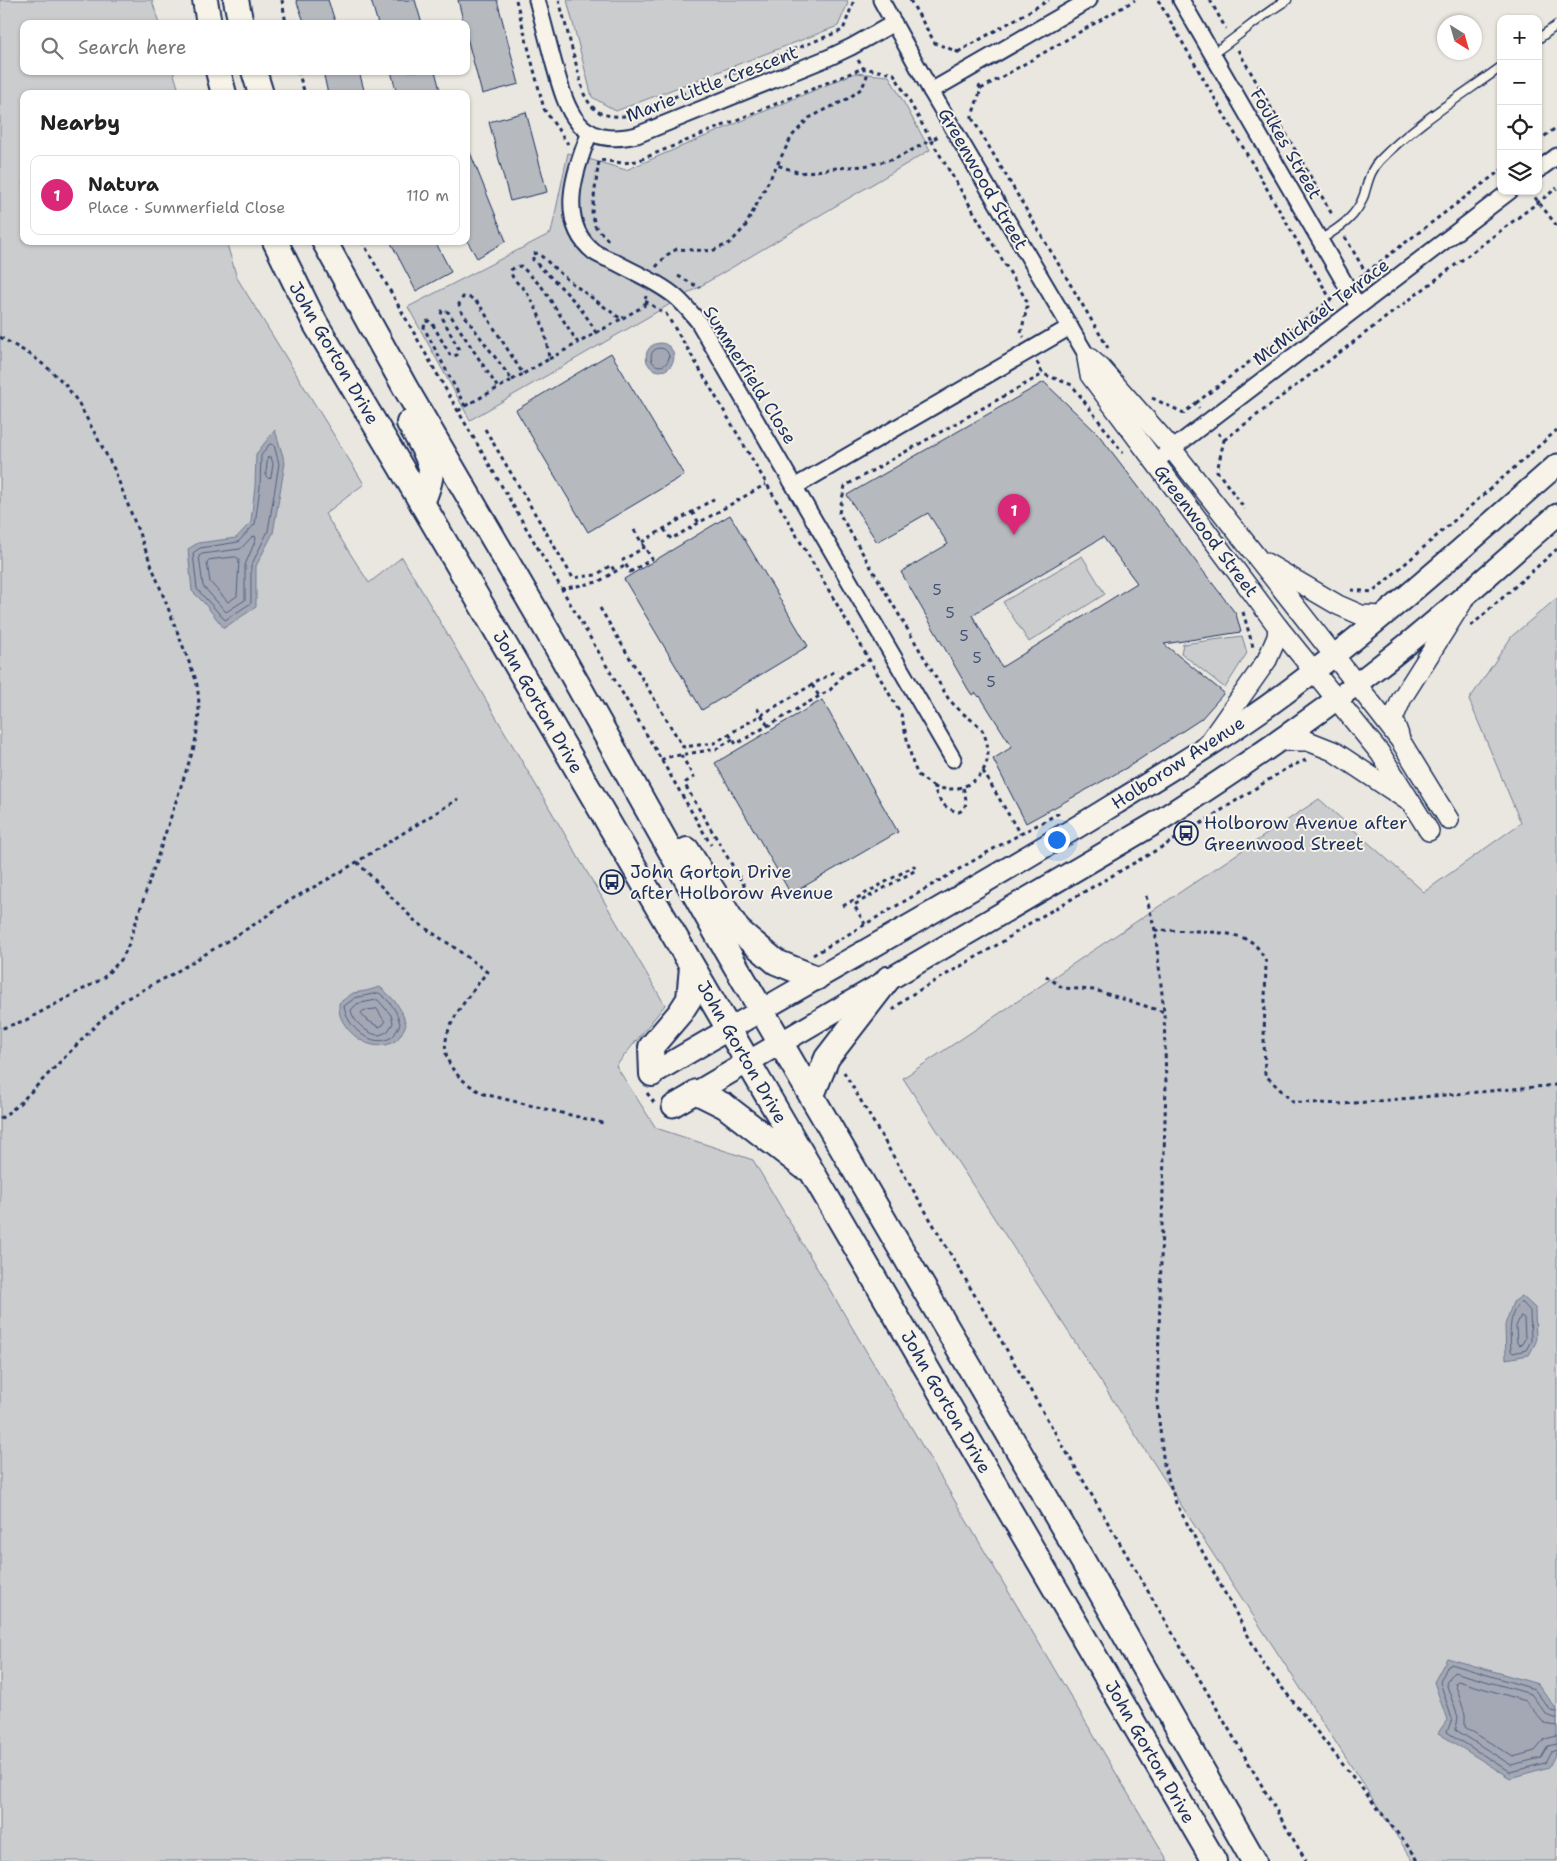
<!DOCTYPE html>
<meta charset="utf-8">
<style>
:root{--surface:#fff;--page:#f6f6f6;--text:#222;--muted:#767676;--line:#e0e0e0;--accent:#db2777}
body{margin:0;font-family:"Shantell Sans",sans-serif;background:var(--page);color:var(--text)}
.controls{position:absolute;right:15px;top:15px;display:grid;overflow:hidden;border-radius:10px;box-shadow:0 1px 4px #0004}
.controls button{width:45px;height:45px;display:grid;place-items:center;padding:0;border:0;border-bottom:1px solid var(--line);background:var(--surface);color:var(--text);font:25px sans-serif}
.compass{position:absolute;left:1437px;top:15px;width:45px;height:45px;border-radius:50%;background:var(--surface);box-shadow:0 1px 4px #0004;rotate:143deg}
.you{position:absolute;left:1056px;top:839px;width:18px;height:18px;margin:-12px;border:4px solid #fff;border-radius:50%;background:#1a73e8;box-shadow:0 0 0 8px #1a73e833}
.badge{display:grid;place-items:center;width:32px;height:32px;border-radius:50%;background:var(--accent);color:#fff;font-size:16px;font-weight:700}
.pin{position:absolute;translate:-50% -41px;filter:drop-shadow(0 1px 2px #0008)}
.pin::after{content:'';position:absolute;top:26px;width:18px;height:15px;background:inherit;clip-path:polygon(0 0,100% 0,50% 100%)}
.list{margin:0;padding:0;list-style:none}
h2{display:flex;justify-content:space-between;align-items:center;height:65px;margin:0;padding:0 20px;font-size:21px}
h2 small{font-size:16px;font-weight:400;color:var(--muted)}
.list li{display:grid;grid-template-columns:32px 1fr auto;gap:15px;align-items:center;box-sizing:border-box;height:80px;margin:0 10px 10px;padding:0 10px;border:1px solid var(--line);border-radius:10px}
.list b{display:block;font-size:19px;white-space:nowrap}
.list p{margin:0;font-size:16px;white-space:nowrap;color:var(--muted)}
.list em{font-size:16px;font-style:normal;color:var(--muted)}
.icon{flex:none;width:28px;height:28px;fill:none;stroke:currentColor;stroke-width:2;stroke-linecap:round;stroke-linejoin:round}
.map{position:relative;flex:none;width:1557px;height:1861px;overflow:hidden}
.search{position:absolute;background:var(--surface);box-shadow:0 1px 4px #0004;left:20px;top:20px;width:450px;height:55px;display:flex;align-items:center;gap:12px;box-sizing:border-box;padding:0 18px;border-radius:10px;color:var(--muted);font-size:19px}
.panel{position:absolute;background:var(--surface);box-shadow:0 1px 4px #0004;left:20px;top:90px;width:450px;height:155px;border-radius:10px}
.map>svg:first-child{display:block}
</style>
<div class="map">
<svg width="1557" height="1861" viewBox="0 0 1557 1861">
<rect width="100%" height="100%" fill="#eae7e0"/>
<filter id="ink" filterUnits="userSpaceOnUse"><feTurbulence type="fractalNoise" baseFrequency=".02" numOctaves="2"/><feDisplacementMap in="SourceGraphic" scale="10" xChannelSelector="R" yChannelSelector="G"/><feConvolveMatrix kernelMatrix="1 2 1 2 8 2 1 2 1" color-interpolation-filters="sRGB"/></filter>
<g filter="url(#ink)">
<!-- green -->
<g fill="#cbcccd" stroke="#737e96">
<path d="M0 0H152L159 24H24V71H173L180 94H24V241H226L237 278 364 484 325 514 369 583 402 557 665 1005 616 1066 656 1128 753 1160 1168 1861H0Z"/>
<path d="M567 0H847L848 3 838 26 616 111 592 97Z"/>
<path d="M855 73 889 76 930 150 655 313 470 420 408 307 551 233 568 153 626 170Z"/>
<path d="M1082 556 1105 594 1029 642 1003 602Z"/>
<path d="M1557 598V1861H1413L903 1078 1319 799 1424 892 1521 823 1469 700 1512 636Z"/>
<path d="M1242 636 1247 653 1225 688 1181 653 1183 644Z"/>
</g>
<!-- water -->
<g fill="#a3a8b4" stroke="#6d7892">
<circle cx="660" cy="357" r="14"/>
<path d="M275 430 285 463 273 533 256 566V607L224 628 204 603 192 591 188 549 198 543 236 538 251 522 255 486 256 454Z"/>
<path d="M380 987C395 1000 401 1006 406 1025 403 1030 400 1038 395 1041 375 1054 350 1038 341 1018 339 1014 339 1008 339 1003L353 993 366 991Z"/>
<path d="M1522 1296 1535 1308 1536 1342 1529 1355 1506 1359 1505 1325 1513 1302Z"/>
<path d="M1447 1658 1538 1684 1557 1710V1751L1549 1767 1510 1778 1438 1733 1447 1720 1434 1682Z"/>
</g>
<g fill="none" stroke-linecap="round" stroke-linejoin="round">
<!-- shore -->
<g stroke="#515f80" stroke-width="1">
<circle cx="660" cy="357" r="9"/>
<path d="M270 444 274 445 279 464 268 531 251 566V603L225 620 197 589 193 553 200 548 238 542 255 524 260 487 261 456Z"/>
<path d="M268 457H271L273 464 271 477 269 479 266 476Z"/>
<path d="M252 537 255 536 256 539 245 565V600L226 612 203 586 199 556 202 554 240 549Z"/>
<path d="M236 557 239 559 237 596 228 602 210 582 207 563 209 560Z"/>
<path d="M379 993C390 1001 397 1010 400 1024 398 1028 395 1035 392 1037 372 1050 346 1026 344 1006L355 998Z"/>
<path d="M378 1000 391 1015 393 1023 388 1031C385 1033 381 1035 377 1035 366 1033 352 1020 351 1010L357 1004Z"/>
<path d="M377 1009 385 1022 383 1025 379 1027 365 1019 361 1013 363 1011Z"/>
<path d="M1520 1303H1523L1530 1311 1531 1341 1526 1350 1513 1353 1511 1351C1510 1337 1508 1312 1520 1303Z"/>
<path d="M1521 1316 1524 1318 1525 1339 1522 1344 1519 1345 1517 1343 1516 1327Z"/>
<path d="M1557 1712 1551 1711 1534 1689 1451 1664 1448 1665 1440 1682 1452 1719 1447 1732 1510 1772 1545 1763 1551 1752 1557 1750"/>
<path d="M1557 1719 1547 1715 1531 1694 1454 1672 1446 1683 1458 1717 1456 1730 1511 1765 1541 1758 1548 1746 1557 1744"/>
<path d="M1557 1726 1550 1725 1543 1722 1526 1701 1458 1681 1455 1683 1465 1714V1727L1513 1757 1535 1751 1545 1739 1557 1736"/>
</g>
</g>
<!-- building -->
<g fill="#b6babf" stroke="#1b2f5e" fill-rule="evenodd">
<path d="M296 0H328L336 24H305Z"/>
<path d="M371 0H415L422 24H378Z"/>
<path d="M458 0H497L519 84 482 94 466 34V24H464Z"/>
<path d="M323 71H359L365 94H328Z"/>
<path d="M391 71H435L441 94H397Z"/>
<path d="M526 112 547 192 510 201 489 122Z"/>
<path d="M467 145 506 241 477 258 466 239Z"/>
<path d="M390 241H435L451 272 416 291Z"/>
<path d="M611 353 684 475 588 532 516 410Z"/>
<path d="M1044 382 1098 434 1236 614 1241 632 1164 644 1224 693 1201 719 1128 767 1026 823 993 759 1012 747 980 696 979 697 976 693 972 695 968 689 901 572 948 544 928 513 877 542 847 495ZM1103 537 1137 583 1002 667 972 615Z"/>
<path d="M730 515 808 646 702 710 624 579Z"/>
<path d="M822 700 898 832 791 894 715 763Z"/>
</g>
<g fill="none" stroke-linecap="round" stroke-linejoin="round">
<!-- service casing -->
<g stroke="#1b2f5e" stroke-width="11">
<g id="service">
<path d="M1538 39 1557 25"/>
<path d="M1212 54C1238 37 1260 16 1287 0"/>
<path d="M1320 240C1339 228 1357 217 1364 195 1368 182 1370 170 1380 160 1414 125 1461 96 1501 67"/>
</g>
</g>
<!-- minor casing -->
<g stroke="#1b2f5e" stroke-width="19">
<g id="minor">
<path d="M537 0C543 21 548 42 554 64 567 111 577 149 637 135L830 57 851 47 894 23"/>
<path d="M881 0 931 91 1087 356"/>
<path d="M1181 0 1358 306"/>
<path d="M931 91 1089 0"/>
<path d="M590 132C575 169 556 222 594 252 600 256 608 259 615 262 635 273 660 283 677 298 685 305 691 313 698 321L953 759"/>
<path d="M1538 170 1557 156"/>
<path d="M1155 462 1510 191"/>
<path d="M796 486 1070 327"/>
</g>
</g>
<!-- tertiary casing -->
<g stroke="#1b2f5e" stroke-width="22">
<g id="tertiary">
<path d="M1087 356 1101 368 1172 449 1380 714 1400 740 1449 820"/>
<path d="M1087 358 1090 375 1278 627 1380 753 1429 831"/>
<path d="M1266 563 1338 605 1361 615 1383 616"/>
<path d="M1399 735 1393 719 1402 698 1462 603"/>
<path d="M1280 741H1308L1333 751 1407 800"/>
<path d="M1207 745 1267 660 1277 637 1278 627"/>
</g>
</g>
<!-- secondary casing -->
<g stroke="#1b2f5e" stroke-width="25">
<g id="secondary">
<path d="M652 1074C805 983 962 899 1113 805 1172 769 1232 733 1288 691 1382 621 1469 542 1557 465"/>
<path d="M673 1106 1154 824C1229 776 1302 727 1372 672 1436 623 1496 568 1557 515"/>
</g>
</g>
<!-- primary casing -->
<g stroke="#1b2f5e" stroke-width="28">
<g id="primary">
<path d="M205 0 209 24"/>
<path d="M236 0 241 24"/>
<path d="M218 71 224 94"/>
<path d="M254 71 261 94"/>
<path d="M275 241 315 323 422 503 1214 1861"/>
<path d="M324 241 406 389 555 644 717 934 1084 1563 1254 1861"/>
<path d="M409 423C415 433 430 458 431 469 431 481 426 493 422 503"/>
<path d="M687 850 738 930 776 962 816 978"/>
<path d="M652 1074 651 1047 680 1013 689 999 692 967"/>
<path d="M697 1092 725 1106 804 1167"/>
<path d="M812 1095 827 1058 888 979"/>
</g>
</g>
<!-- path -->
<g stroke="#1b2f5e" stroke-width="3" stroke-dasharray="4 4" stroke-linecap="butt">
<path d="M282 0 286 24"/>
<path d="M516 0 544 109 568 144"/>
<path d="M559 0 584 94C594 114 604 117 626 116L843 30 854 0"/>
<path d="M910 0 935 43 958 52 960 56"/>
<path d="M1158 0 1331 300"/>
<path d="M1210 0 1226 29"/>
<path d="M1238 50 1333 216"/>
<path d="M958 52 1049 0"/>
<path d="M858 60 863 68 894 74 931 140 939 136"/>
<path d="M298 71 305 94"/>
<path d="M981 89 1135 0"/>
<path d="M972 118 1108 348"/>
<path d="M971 119 981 89 977 83"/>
<path d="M1538 141 1557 127"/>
<path d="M1530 191 1557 226"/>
<path d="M1345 237 1366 273"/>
<path d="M608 240 595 226 592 212 599 160 623 163 637 161 863 68 867 76 862 88 849 98 809 118 792 136 777 165"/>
<path d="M362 241 458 411 711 845"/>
<path d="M656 267 667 255 677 249 712 251 730 243 745 227 777 165 800 173 837 168 864 166 895 159 931 140 1028 303 1021 333 1024 337"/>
<path d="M678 276 700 288"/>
<path d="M1360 277 1501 170"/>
<path d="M645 301 666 314 689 351 901 714 913 764 918 775 934 787"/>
<path d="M596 333 621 319"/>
<path d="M0 337 31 355 49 369 64 383 78 402 114 469 196 680C201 704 199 724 194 747L127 949 121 960 102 979 26 1020 0 1029"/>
<path d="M549 359 578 343"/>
<path d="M1037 362 1043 374 1072 385 1123 453"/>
<path d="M512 380 523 374"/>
<path d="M1152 398 1184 413 1196 403 1199 408"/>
<path d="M1196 403 1335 296"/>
<path d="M465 406 498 388"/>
<path d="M458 411 465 406 424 328 425 322 429 321 432 323 450 355 452 356 457 355 459 350 441 315 442 311 445 310 449 313 498 388 512 380 461 311 459 304 463 297 471 298 479 304 523 374 549 359C546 333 540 310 524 289 518 283 511 279 511 270L515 267 521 266 542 287 578 343 596 333C582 304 555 282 533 260V254L538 253 569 281 621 319 644 306 646 296"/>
<path d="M485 429 573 578 596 575 611 565 615 572"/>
<path d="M1218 433 1224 440 1217 471 1245 509"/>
<path d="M1224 440 1557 188"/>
<path d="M692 512 699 523"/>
<path d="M664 529 671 539 766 484"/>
<path d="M634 530 652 559 630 572 623 560 645 547"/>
<path d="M642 542 717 497"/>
<path d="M561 589 598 582 626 565"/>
<path d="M1351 590 1373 592 1557 430"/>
<path d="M600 608 683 747 714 743 837 670"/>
<path d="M1243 612 1253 647"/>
<path d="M1471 626 1557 549"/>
<path d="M812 685 819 696"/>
<path d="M757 708 768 726"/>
<path d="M729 734 736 744 830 690 843 675 869 660"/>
<path d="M681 755 694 777 686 782 685 785 748 892"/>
<path d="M661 760 668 757 716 749 733 739"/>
<path d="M983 771 1020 834"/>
<path d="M963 788C966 797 969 807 959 812 944 809 938 800 934 787 968 797 999 770 984 734 980 724 972 721 965 715 959 710 953 704 948 698L839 513 845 486 1043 374"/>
<path d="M357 862 415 921 455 948 487 972C453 1017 415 1057 484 1094L603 1123"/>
<path d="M1146 896 1155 930 1164 1012 1166 1084 1157 1403 1164 1465 1176 1503 1264 1665 1414 1854 1418 1861"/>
<path d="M843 906 914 866 916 870 854 905 865 924"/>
<path d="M1155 930C1179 931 1230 929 1250 941 1258 946 1262 954 1266 962L1264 1038 1265 1075 1293 1102 1344 1104 1557 1085"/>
<path d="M813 955 995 848 1061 812"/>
<path d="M1046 976 1063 988 1095 990 1164 1012"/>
<path d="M893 1010 906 998 1002 942 1030 923 1186 833 1287 768 1306 760"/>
<path d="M844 1072 1306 1861"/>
<path d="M647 1093 655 1104"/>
<path d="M0 1119 19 1104 100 1021 122 1001 171 975 255 924 285 903 339 873 458 799"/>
</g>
<!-- service -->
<use href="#service" stroke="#f7f3e8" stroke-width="8"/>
<!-- minor -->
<use href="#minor" stroke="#f7f3e8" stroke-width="15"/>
<!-- tertiary -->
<use href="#tertiary" stroke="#f7f3e8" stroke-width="19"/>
<!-- secondary -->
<use href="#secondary" stroke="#f7f3e8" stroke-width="21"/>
<!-- primary -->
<use href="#primary" stroke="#f7f3e8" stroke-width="24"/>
</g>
</g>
<!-- icons -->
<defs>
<g id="bus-ring" transform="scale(1.25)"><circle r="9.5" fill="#f7f3e8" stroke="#1b2f5e" stroke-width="1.5"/><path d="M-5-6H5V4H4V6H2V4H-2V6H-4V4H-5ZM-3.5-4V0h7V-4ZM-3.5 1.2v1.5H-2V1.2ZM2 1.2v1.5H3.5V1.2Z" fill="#1b2f5e"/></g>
</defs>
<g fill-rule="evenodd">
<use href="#bus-ring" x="1186" y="833"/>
<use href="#bus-ring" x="612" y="882"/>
</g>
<g text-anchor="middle" stroke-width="4" stroke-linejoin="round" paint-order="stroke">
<!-- number labels -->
<g font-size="15" fill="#425276">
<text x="937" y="595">5</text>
<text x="950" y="618">5</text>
<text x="964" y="641">5</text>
<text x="977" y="663">5</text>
<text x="991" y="687">5</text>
</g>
<!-- street labels -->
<g font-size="18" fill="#1b2f5e" stroke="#f7f3e8">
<text transform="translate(712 84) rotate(-21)" y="6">Marie Little Crescent</text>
<text transform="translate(1286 144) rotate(60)" y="6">Foulkes Street</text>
<text transform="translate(983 179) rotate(60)" y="6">Greenwood Street</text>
<text transform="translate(1321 312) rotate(-37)" y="6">McMichael Terrace</text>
<text transform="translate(334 353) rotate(60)" y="6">John Gorton Drive</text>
<text transform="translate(750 375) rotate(58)" y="6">Summerfield Close</text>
<text transform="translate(1206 531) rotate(53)" y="6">Greenwood Street</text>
<text transform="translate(538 702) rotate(60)" y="6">John Gorton Drive</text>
<text transform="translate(1178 763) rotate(-33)" y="6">Holborow Avenue</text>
<text transform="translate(742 1052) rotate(60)" y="6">John Gorton Drive</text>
<text transform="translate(946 1402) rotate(60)" y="6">John Gorton Drive</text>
<text transform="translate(1150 1752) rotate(60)" y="6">John Gorton Drive</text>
</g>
<!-- poi labels -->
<g font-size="18" fill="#1b2f5e" stroke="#f7f3e8" text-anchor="start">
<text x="1204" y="829">Holborow Avenue after<tspan x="1204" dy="21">Greenwood Street</tspan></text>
<text x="630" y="878">John Gorton Drive<tspan x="630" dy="21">after Holborow Avenue</tspan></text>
</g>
</g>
</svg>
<div class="controls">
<button>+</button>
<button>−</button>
<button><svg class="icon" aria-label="locate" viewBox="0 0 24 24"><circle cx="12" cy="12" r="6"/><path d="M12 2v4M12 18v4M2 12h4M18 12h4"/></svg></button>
<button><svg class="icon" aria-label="layers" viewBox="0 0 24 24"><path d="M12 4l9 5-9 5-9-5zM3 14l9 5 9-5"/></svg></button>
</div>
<svg class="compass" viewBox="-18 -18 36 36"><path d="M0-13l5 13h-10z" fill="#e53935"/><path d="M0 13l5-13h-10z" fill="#767676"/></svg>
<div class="you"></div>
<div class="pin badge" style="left:1014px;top:535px">1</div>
<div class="search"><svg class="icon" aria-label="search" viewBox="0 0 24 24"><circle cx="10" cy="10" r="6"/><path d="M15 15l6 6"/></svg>Search here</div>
<section class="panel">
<h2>Nearby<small></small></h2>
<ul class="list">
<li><span class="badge">1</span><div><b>Natura</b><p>Place · Summerfield Close</p></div><em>110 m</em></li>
</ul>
</section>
</div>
